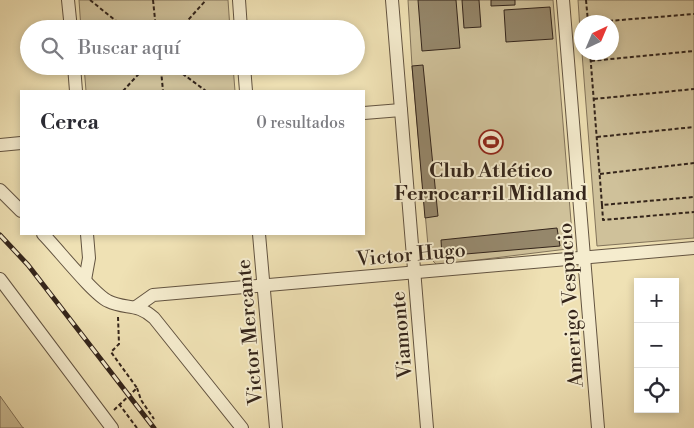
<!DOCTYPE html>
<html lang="es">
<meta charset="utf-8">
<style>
:root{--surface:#fff;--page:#f2f2f3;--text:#2b2b33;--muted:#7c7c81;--line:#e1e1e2}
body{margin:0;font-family:"Libre Bodoni",serif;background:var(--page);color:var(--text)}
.controls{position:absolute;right:15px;bottom:15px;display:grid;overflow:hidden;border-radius:0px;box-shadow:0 2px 8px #0003}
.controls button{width:45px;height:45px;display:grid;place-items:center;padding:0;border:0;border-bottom:1px solid var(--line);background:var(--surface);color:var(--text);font:25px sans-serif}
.compass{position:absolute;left:574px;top:15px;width:45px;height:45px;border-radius:50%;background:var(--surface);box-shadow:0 2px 8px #0003;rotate:44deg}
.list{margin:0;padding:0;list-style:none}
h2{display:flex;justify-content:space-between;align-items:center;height:65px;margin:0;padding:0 20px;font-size:21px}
h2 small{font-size:16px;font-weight:400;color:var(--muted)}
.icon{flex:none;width:28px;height:28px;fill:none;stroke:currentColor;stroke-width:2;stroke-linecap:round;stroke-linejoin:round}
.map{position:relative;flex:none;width:694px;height:428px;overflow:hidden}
.search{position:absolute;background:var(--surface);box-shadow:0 2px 8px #0003;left:20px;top:20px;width:345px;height:55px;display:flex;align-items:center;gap:12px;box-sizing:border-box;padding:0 18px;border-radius:28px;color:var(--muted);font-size:19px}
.panel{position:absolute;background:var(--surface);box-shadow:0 2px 8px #0003;left:20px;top:90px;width:345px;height:145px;border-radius:0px}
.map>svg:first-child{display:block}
</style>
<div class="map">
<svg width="694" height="428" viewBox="0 0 694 428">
<rect width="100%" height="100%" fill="#efe1b4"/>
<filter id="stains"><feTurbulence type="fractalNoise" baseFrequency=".004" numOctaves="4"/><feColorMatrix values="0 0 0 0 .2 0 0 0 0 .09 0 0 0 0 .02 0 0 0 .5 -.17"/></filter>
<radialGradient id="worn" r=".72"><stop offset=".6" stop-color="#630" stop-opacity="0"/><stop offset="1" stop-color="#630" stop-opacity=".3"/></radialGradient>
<!-- green -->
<g fill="#cfc19a" stroke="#82735a">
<path d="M79 0H228L230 29H81Z"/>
<path d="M408 0H553L573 246 567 249 437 265 429 257 412 66Z"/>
<path d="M578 0H694V238L597 246 582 53 612 52V22H582L581 45Z"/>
<path d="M84 66H233L235 91H86Z"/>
<path d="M0 396 23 428H24H0Z"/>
</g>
<!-- building -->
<g fill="#95876b" stroke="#34251b">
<path d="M418 0H456L460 48 422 51Z"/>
<path d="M462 0H479L481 27 464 28Z"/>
<path d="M491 0H515V5L491 6Z"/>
<path d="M550 7 553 39 506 42 504 10Z"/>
<path d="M423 65 438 216 425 218 412 66Z"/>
<path d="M557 228 560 246 442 256 441 240Z"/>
</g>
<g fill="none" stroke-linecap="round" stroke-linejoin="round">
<!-- street casing -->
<g stroke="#635441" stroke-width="14">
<g id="street">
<path d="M68 0 71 29"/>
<path d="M239 0 241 29"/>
<path d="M392 0 427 428"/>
<path d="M563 0 598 428"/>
<path d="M74 66 76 91"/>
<path d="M244 66 246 91"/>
<path d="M364 113 401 110"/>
<path d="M0 145 21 143"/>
<path d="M0 190 21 211"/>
<path d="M43 234C57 248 93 294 108 301 126 310 136 302 154 318L242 428"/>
<path d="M259 234 276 428"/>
<path d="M0 279 112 428"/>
<path d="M85 280 89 258 87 234"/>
<path d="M136 307 153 295 694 248"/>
</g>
</g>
<!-- path -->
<g stroke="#34251b" stroke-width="2" stroke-dasharray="4 2.5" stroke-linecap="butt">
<path d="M90 0 126 29"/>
<path d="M153 0 156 29"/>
<path d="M586 0 588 22"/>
<path d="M596 22 694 14"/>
<path d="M180 29 206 0"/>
<path d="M590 52 602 205 694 197"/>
<path d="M591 61 694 51"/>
<path d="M146 66 156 70 167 66"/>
<path d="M172 66 206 91"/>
<path d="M161 70 163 91"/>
<path d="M123 91 146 66"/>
<path d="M594 99 694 89"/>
<path d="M597 137 694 127"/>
<path d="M600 174 694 163"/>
<path d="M602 205 603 220 694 212"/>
<path d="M137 388 141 400 154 419"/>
<path d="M119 404 137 428"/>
<path d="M114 410 137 388 111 352 119 344 118 317"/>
</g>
<!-- street -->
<use href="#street" stroke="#f5ecce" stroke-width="12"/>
<!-- rail casing -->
<g stroke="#34251b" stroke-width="5">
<path id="rail" d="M0 235 28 265 154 428"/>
</g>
<!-- rail -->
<use href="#rail" stroke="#f5ecce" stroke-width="3" stroke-dasharray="9" stroke-linecap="butt"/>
</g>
<!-- icons -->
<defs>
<g id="stadium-ring" transform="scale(1.25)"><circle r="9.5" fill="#f5ecce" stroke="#8f2418" stroke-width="1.5"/><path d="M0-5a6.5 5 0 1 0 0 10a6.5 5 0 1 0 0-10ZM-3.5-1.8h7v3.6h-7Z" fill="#8f2418"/></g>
</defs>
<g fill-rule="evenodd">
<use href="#stadium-ring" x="491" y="142"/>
</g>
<g text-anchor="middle" stroke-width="4" stroke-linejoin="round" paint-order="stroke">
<!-- poi labels -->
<g font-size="20" font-weight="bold" fill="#34251b" stroke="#f5ecce">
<text x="491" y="177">Club Atlético<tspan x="491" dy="23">Ferrocarril Midland</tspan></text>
</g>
<!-- street labels -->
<g font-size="20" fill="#34251b" stroke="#f5ecce">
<text transform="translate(411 254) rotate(-5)" y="7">Victor Hugo</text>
<text transform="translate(570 305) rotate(-94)" y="7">Amerigo Vespucio</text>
<text transform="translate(249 332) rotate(-95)" y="7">Victor Mercante</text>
<text transform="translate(401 335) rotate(-95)" y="7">Viamonte</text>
</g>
</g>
<rect width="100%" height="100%" filter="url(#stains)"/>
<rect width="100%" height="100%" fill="url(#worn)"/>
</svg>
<div class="controls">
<button>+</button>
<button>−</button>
<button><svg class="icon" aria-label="locate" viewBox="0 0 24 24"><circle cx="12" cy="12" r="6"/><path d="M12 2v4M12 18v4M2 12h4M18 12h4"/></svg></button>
</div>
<svg class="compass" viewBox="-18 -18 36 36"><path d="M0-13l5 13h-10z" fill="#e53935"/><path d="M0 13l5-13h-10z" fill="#7c7c81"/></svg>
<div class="search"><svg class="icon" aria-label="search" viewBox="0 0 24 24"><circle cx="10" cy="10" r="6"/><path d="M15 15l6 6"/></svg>Buscar aquí</div>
<section class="panel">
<h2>Cerca<small>0 resultados</small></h2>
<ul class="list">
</ul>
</section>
</div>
